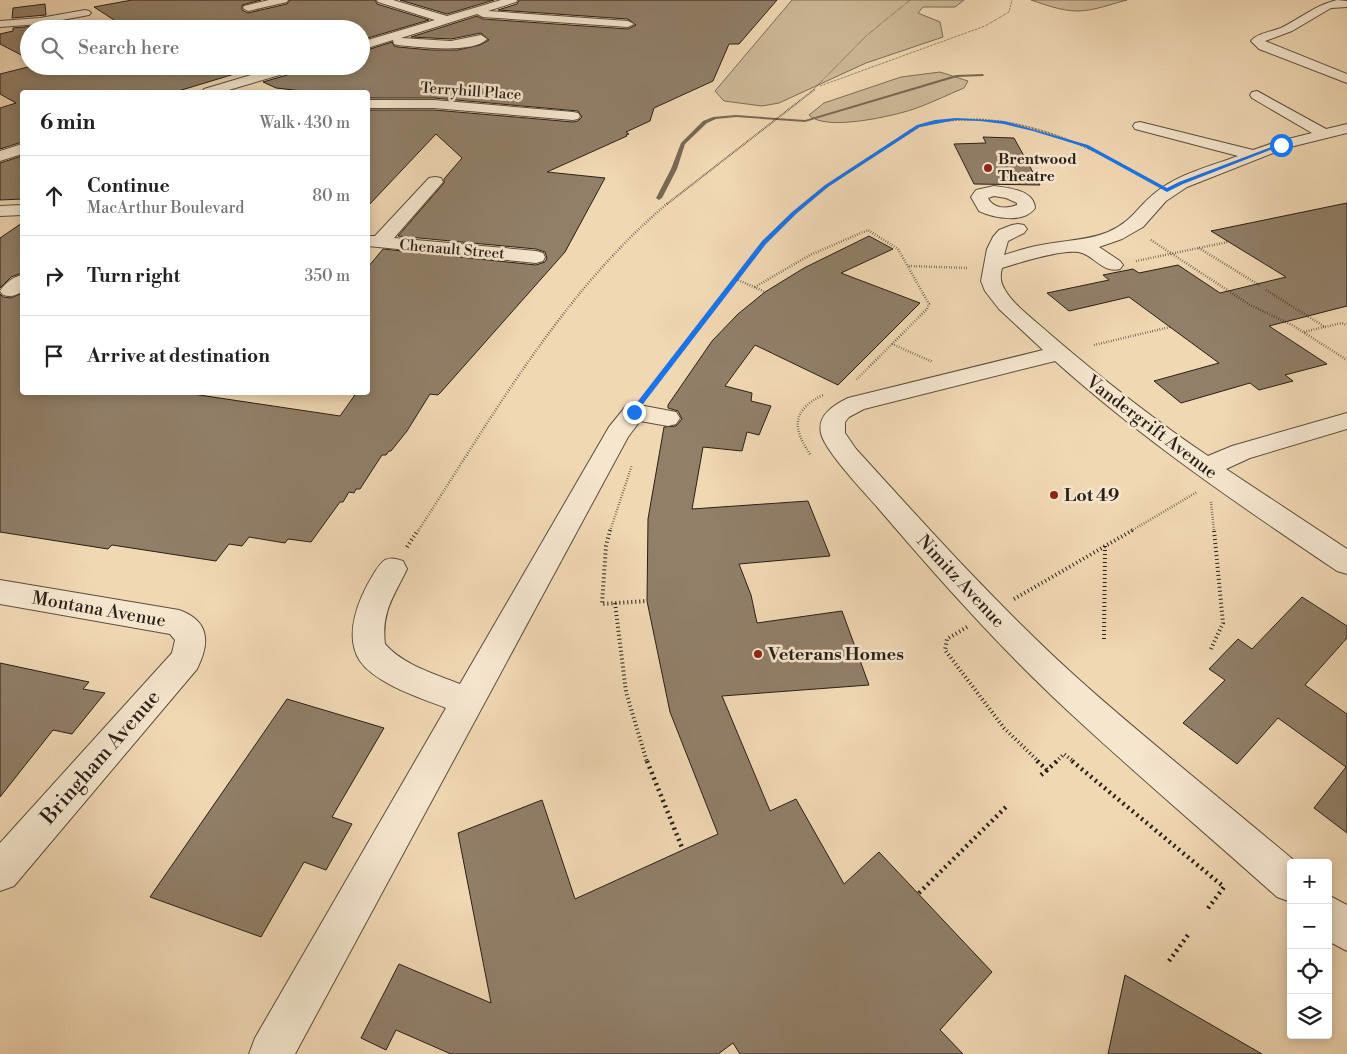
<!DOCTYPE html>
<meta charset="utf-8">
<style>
:root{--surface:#fff;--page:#f6f6f6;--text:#222;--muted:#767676;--line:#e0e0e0}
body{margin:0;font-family:"Libre Bodoni",serif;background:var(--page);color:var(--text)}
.controls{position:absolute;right:15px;bottom:15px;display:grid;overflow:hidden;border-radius:5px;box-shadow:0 2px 12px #0003}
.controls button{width:45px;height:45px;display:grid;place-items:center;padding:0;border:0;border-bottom:1px solid var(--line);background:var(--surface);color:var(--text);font:25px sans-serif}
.stop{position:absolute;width:15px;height:15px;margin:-11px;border:4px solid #1a73e8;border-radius:50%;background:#fff}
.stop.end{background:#1a73e8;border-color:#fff;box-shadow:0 1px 5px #0008}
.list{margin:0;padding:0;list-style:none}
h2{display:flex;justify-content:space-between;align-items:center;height:65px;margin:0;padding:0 20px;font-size:21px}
h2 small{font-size:16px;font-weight:400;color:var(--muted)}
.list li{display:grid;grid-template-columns:32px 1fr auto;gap:15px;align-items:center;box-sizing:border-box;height:80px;padding:0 20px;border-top:1px solid var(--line)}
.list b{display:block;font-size:19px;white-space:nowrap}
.list p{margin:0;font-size:16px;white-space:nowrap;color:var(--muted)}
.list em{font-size:16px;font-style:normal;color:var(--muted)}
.icon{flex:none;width:28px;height:28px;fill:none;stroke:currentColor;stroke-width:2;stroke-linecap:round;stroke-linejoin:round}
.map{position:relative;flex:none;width:1347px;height:1054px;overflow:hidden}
.search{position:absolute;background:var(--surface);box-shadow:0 2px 12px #0003;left:20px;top:20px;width:350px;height:55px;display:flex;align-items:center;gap:12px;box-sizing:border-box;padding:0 18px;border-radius:28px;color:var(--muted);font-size:19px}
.panel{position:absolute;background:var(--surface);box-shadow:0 2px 12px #0003;left:20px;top:90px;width:350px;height:305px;border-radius:5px}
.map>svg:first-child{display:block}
</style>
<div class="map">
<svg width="1347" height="1054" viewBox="0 0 1347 1054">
<rect width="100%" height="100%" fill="#f0d8b3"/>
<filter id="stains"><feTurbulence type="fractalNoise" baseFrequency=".004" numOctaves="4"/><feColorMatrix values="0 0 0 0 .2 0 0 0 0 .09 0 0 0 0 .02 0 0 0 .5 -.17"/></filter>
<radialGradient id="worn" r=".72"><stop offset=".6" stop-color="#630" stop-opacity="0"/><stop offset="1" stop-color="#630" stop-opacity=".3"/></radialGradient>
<!-- green -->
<g fill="#ceb998" stroke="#7c6c57">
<path d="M792 0H964L955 7H923L918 13 940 22 943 37 866 63 779 103 762 106 724 101 715 91Z"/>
<path d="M1031 0H1127C1111 4 1094 11 1077 11 1062 11 1046 5 1031 0Z"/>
<path d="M940 72 968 81 964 88C947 95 931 103 914 109 893 116 825 132 809 115L824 103 901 77Z"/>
</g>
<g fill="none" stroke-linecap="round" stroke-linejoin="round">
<!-- stream -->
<path fill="#796854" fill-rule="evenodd" d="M983 74 984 76 957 77 805 122 736 117 716 119 707 123 685 144 677 169 662 198 659 200 656 198 671 169 681 143 703 121 713 117 736 115 805 120 956 75Z"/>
</g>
<!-- building -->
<g fill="#917f68" stroke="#2a1f16">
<path d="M132 0H261L242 5V10L248 13 287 4 290 0H375L377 4 429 20 361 40V29H128L94 7Z"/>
<path d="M400 0H494L447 14Z"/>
<path d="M519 0H777L739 44H729L713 81 654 108 650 121 626 132 629 134 626 135 627 136 547 172 605 178 565 252 441 392 438 395 430 394 407 431 391 451H389L386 455H382L360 489H356L354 493 349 492 343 502H340L311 542 288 539 285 543 249 537 242 546 229 544 216 561 112 545 108 549 0 532V294L3 297 11 298 22 293V392H179L340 416 357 392H368V267L383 249 536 265 545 262 547 258 545 252 536 249 398 236 444 183V179L462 158 436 134 368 206V110H434L573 122 578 121 582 117 578 111 434 98H368V92H311L276 88 263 82 301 71 303 66H361V52L392 42 394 46 398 47 431 50H458L480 45 489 40 481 33 451 39 411 37 477 16 483 19 628 29 636 25 628 19 498 10 517 4Z"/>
<path d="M45 4 46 15 12 18 13 8Z"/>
<path d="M47 25V29H29V59L0 44V34L13 31V28Z"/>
<path d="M32 66H274L246 74 241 72 175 92H22V142L0 149V108L16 103 0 94V74Z"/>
<path d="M983 137 1014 138 1040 185 974 184 954 144 986 143Z"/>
<path d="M22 156V199L0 200V163Z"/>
<path d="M1347 203V306L1269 326 1327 364 1285 375 1293 381 1259 390 1250 383 1181 403 1154 381 1219 363 1129 297 1069 311 1047 293 1109 280 1103 275 1133 269 1139 273 1178 265 1220 293 1286 277 1211 231Z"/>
<path d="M22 223V273L11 277 0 288V238Z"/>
<path d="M869 236 893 249 841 273 920 303 838 385 755 345 725 386 752 393 751 401 771 406 759 435 747 432 742 451 703 447 692 509 808 501 830 556 739 564 751 595 757 623 842 611 869 685 722 696 770 811 796 799 844 884 879 852 992 972 940 1030 963 1054H740L733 1043 718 1054H451L396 1030 386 1050 361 1038 399 964 491 1003 458 833 542 800 575 899 718 834 670 712 647 601 648 519 664 427 676 426 682 419 678 411 668 408V405L712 341 738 314 765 292 804 268Z"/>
<path d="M1302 597 1347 626V638L1305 685 1347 714V833L1314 808 1346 767 1278 718 1237 764 1183 723 1225 680 1209 669 1238 639 1252 649Z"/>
<path d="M0 663 89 682 83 689 105 693 72 734 53 730 0 797Z"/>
<path d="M287 699 384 728 332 817 352 824 326 870 304 862 261 937 150 897Z"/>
<path d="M1125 975 1262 1054H1108Z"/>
</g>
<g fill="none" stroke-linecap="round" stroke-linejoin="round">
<!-- minor casing -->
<g stroke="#5c4d3d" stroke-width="2">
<g id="minor">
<path d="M269 0H288L287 2 248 11 243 8 244 6Z"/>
<path d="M377 0H393L447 16 501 0H517L516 2 488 11 628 21 634 24 628 27 483 17 477 14 401 38 451 41 481 35 487 39C473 54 418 47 398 45L394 44 393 40 361 50V42L435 20 378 2Z"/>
<path d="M1337 0 1347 1V7L1331 8 1292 31 1265 41 1347 74V83L1259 49 1251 41C1259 32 1273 32 1283 27 1302 17 1316 5 1337 0Z"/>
<path d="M85 10 89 11 91 13 89 15 40 24 0 27V21L40 18Z"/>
<path d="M281 66H301L300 69 222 92H202L204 89Z"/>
<path d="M1257 91 1326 129 1347 124V133L1286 148 1187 187 1166 201 1143 227 1122 239 1099 247 1120 261 1123 265 1120 269C1103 273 1096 258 1082 253 1068 247 1018 263 1002 268 1000 276 1000 282 1005 290 1015 307 1036 321 1051 335 1101 378 1153 419 1208 456L1232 446 1347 413V429L1250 458 1226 469 1347 549V574L1337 571C1239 505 1142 439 1055 361L864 409 849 417 845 422V433L856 449C926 526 996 604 1074 675 1146 740 1223 800 1297 863H1291V902L1277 897C1202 830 1125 765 1052 696 990 637 933 572 878 508 865 493 824 450 821 433 817 415 834 405 848 398L1043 350 999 309 985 291 981 281 987 249 993 237 999 230 1012 225 1018 224 1024 225 1027 229 1024 233 1008 241 1004 255C1017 251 1029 247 1041 245 1065 240 1086 241 1108 232 1133 221 1136 208 1155 193 1178 174 1211 166 1238 156L1135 129 1133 126 1135 123 1140 122 1253 150 1276 142 1312 133 1252 98 1250 95 1252 92Z"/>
<path d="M368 100H434L573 112 578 113 580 116 578 119 573 120 434 108H368Z"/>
<path d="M22 144V154L0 161V151Z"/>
<path d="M435 177 441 178 443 182 394 238 536 251 543 253 545 257 543 261 536 263 368 246V236H375L429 178Z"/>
<path d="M994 186C1009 188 1034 190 1035 208 1024 224 994 218 979 211L971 197 976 190ZM994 196 1006 198 1017 203V205C1007 209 993 209 988 198Z"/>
<path d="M22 205V215L0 216V206Z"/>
<path d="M22 275V291C16 296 11 297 3 295L0 291C5 283 13 277 22 275Z"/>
<path d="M634 404 676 412 680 418 676 424 668 426 640 421 628 437 295 1054H249L255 1038 446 708C421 698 376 684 360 661 343 635 359 598 373 575 376 570 380 563 385 560 392 557 396 559 403 561L407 569C394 596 381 612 385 644 403 665 435 674 460 684L609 427 626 406Z"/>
<path d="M0 580 179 610C210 621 210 643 197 669L14 886 0 891V843L172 653 175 640 170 634 0 604Z"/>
<path d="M1328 895 1347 905V951L1328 941Z"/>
</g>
</g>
<!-- path-far4 -->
<g stroke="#2a1f16" stroke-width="1" stroke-dasharray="0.5 1" stroke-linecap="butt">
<path d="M820 86 985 26 1009 12 1012 0"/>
<path d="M813 90 866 36 910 0"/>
</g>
<!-- path-far3 -->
<g stroke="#2a1f16" stroke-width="2" stroke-dasharray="0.5 1" stroke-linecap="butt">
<path d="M667 204 815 89"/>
<path d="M804 204C832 181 862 163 892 143 901 138 911 128 921 126 1000 104 1082 141 1149 180"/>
</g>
<!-- path-far2 -->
<g stroke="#2a1f16" stroke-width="2.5" stroke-dasharray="0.5 2" stroke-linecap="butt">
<path d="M1151 240 1250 305 1292 325 1347 360"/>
<path d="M1199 248 1259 285"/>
<path d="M1136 261 1228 242"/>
<path d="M909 266 968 268"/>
<path d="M736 279 765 292"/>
<path d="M755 287 810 255 868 230 898 249 929 304 927 309 856 380"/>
<path d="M1266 290 1325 327 1342 323 1347 325"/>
<path d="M1304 332 1324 327"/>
<path d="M892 344 933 362"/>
<path d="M1094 345 1170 327"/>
<path d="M649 392 764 242 806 203"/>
<path d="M810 454C792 428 792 410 823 395"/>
<path d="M1211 502 1214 531"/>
<path d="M418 531C493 416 562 292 668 203"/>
<path d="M610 531 632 465"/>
<path d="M1131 531 1197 492"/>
</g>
<!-- path-far1 -->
<g stroke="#2a1f16" stroke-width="4" stroke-dasharray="1 3" stroke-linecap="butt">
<path d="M610 530 606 546 602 604 647 601"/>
<path d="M407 547 418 530"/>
<path d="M1014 599 1133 530"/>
<path d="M615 603 626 692 647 762"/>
<path d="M967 627 947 639 945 650 1004 728 1039 762"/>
<path d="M1104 639 1105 546"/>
<path d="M1211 649 1223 623 1214 530"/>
<path d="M1056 762 1064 754 1074 762"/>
</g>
<!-- path -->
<g stroke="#2a1f16" stroke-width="4.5" stroke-dasharray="2 4" stroke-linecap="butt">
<path d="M647 761 683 850"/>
<path d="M1037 761 1047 770 1057 761"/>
<path d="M1072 761 1224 887 1206 911"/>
<path d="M1041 775 1047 770"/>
<path d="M919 893 1008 805"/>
<path d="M1169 961 1188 935"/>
</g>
<!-- minor -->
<use href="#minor" fill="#f5e6ce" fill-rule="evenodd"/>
</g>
<!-- route -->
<path fill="#1a73e8" d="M956 118 1004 121 1088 145 1167 188 1179 182 1279 144 1283 145 1183 184 1167 192 1085 147 1033 131 1004 124 980 121 956 120 920 127 828 187 796 214 766 244 636 413H631V410L762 241 792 212 825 185 917 125 935 120Z"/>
<!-- markers -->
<g fill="#8f2418" stroke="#f5e6ce" stroke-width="2">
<circle cx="988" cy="168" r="5"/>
<circle cx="1054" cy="495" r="5"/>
<circle cx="758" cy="654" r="5"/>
</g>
<g text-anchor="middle" stroke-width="5" stroke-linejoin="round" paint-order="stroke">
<!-- far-street labels -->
<g font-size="15" fill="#2a1f16" stroke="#f5e6ce">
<text transform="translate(471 91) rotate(4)" y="5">Terryhill Place</text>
<text transform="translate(452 249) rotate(5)" y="5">Chenault Street</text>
</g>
<!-- far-poi labels -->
<g font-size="15" font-weight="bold" fill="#2a1f16" stroke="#f5e6ce" text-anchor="start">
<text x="998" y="164">Brentwood<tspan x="998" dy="17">Theatre</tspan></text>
</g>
<!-- street labels -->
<g font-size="18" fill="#2a1f16" stroke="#f5e6ce">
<text transform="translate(1152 427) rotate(37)" y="6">Vandergrift Avenue</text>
<text transform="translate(961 581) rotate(47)" y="6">Nimitz Avenue</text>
<text transform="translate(99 609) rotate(10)" y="6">Montana Avenue</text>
</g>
<!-- poi labels -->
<g font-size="18" font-weight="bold" fill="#2a1f16" stroke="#f5e6ce" text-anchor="start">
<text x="1064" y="501">Lot 49</text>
<text x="768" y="660">Veterans Homes</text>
</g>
<!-- near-street labels -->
<g font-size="21" fill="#2a1f16" stroke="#f5e6ce">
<text transform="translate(100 757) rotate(-49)" y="7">Bringham Avenue</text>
</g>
</g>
<rect width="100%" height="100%" filter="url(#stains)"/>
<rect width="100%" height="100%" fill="url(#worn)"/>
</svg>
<div class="controls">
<button>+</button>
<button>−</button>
<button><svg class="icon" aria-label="locate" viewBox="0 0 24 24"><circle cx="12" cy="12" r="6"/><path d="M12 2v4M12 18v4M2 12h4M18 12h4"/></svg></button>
<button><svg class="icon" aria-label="layers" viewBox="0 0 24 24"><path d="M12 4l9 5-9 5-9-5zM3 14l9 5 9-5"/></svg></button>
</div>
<div class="stop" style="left:1281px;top:145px"></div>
<div class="stop end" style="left:634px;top:412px"></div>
<div class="search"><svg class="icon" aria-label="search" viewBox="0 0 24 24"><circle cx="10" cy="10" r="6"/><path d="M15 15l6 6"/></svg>Search here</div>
<section class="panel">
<h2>6 min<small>Walk · 430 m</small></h2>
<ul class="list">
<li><svg class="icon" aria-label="ahead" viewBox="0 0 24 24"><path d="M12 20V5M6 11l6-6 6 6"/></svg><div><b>Continue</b><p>MacArthur Boulevard</p></div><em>80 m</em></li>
<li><svg class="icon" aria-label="right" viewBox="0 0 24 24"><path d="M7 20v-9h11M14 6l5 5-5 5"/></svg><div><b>Turn right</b></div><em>350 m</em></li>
<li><svg class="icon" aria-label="arrive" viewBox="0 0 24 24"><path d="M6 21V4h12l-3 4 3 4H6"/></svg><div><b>Arrive at destination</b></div></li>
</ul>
</section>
</div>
